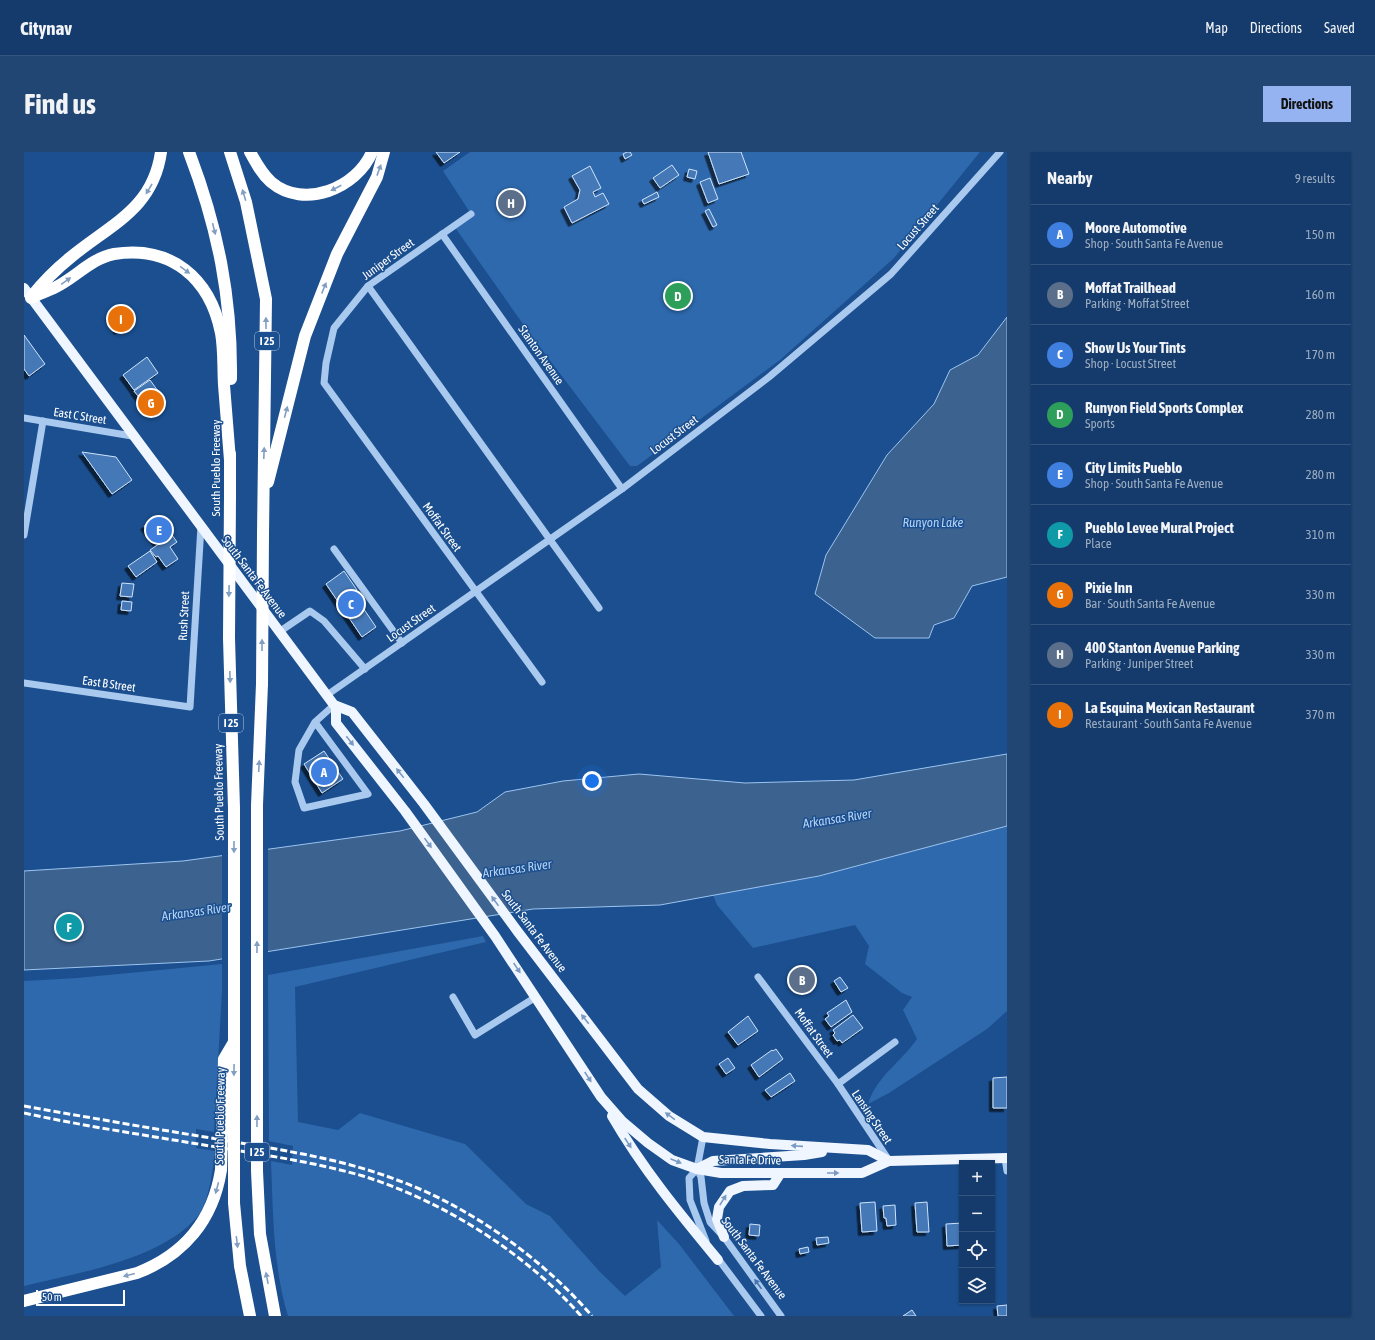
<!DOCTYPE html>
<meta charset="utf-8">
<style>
:root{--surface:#143b6b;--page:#214673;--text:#f1f3f6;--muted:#9dadc1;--line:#33557e;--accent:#95b2f1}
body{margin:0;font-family:"Asap Condensed",sans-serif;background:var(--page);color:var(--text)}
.controls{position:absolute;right:12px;bottom:12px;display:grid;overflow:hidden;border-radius:0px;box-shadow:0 1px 3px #0004}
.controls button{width:36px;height:36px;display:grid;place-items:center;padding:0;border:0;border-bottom:1px solid var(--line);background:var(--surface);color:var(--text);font:20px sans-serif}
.scale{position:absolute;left:12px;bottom:10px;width:89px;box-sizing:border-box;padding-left:4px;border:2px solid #fff;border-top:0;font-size:11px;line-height:14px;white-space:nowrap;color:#fff;-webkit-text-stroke:3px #1b4f8f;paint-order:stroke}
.you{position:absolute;left:568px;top:629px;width:14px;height:14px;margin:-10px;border:3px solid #fff;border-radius:50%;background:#1a73e8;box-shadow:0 0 0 6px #1a73e833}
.badge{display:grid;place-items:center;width:26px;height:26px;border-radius:50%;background:var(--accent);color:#fff;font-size:13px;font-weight:700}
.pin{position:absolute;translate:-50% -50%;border:2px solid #fff;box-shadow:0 1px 4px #0006}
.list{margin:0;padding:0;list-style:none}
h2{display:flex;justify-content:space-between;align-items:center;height:52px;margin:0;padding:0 16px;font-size:17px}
h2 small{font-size:13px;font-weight:400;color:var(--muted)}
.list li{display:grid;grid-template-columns:26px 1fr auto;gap:12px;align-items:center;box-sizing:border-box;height:60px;padding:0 16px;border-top:1px solid var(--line)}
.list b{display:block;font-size:15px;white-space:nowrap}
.list p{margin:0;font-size:13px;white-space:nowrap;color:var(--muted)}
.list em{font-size:13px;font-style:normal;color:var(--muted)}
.icon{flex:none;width:22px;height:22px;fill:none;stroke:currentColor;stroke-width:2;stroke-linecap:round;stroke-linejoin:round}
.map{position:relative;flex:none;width:983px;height:1164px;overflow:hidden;border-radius:0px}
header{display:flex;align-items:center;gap:24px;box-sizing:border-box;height:56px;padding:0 20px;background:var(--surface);border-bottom:1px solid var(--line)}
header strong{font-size:19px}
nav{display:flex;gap:22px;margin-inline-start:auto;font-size:14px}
.intro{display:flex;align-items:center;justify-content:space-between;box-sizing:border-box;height:96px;padding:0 24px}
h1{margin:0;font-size:28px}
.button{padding:10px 18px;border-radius:0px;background:var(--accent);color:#111;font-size:14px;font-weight:700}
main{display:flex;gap:24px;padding:0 24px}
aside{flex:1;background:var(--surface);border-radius:0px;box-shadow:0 1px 3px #0004}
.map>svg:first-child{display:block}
</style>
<header>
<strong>Citynav</strong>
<nav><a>Map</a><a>Directions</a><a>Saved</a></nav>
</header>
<div class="intro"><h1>Find us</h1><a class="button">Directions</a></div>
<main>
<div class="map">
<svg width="983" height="1164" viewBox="0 0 983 1164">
<defs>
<filter id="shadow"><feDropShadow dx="-3.5" dy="3.5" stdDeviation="0" flood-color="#0009"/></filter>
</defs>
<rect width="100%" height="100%" fill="#1b4f8f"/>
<!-- green -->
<g fill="#2e69ad">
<path d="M446 0H956L870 106 756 208 613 314H606L506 182 430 74 447 62 419 19Z"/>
<path d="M983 674V859L963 877 865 941 844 952C853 924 877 910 893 887L879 858 888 845 878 841 841 812 845 794 831 773 729 796 693 753 689 743 795 724Z"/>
<path d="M459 784 462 790 271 835 274 970 314 978 336 961 441 992 502 1052 526 1064 576 1120 601 1144 637 1115 633 1068 655 1092 710 1164H264C249 1116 249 1059 247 1009L268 1013 269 994 245 989 244 823Z"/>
<path d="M198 812V839L190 980 172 977V996L191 999C189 1017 185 1050 174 1064 137 1108 53 1121 0 1134V829L53 826Z"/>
</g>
<!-- water -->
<g fill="#3c6290" stroke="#9cc4f0">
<path d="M983 165V425L948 434 930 466 910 473 905 486H851L791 442 802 403 863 303 910 252 926 218 954 203Z"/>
<path d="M983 602V674L795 724 636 753 509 757 185 809 0 818V719L159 709 376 679 453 660 481 640 539 629 615 622 721 631 830 628Z"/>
</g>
<!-- pier -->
<path fill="#1b4f8f" d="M244 695V801L198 809V702Z"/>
<!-- building -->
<g fill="#4478b7" stroke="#cfe3fa" filter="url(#shadow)">
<path d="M412 0H436L420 11Z"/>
<path d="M603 0H606L608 3 601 7 599 2Z"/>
<path d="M684 0H717L725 22 695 32Z"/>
<path d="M648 13 655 23 636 36 629 26Z"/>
<path d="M566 14 577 36 569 40 571 45 579 41 585 52 548 71 540 55 554 47 556 38 548 24Z"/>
<path d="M665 17 673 19 671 27 663 25Z"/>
<path d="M686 26 694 47 684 51 676 30Z"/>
<path d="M633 40 635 45 620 52 618 48Z"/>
<path d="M685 57 693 73 689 75 681 59Z"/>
<path d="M99 156 108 169 94 179 85 165Z"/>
<path d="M0 183 21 212 5 224 0 217Z"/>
<path d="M123 205 134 221 110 238 99 223Z"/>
<path d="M126 228 142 250 129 259 125 258 110 239Z"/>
<path d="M58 300 92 305 108 328 88 342Z"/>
<path d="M135 364 147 381 133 391 120 374Z"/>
<path d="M148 383 153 390 146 395 154 407 142 415 134 404 132 405 126 398Z"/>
<path d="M126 399 133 410 112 425 104 414Z"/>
<path d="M320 419 333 438 329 441 352 475 338 485 302 432Z"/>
<path d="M98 431 110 432 108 445 96 444Z"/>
<path d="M98 449 108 450 107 459 97 458Z"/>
<path d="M300 599 319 627 298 641 280 612Z"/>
<path d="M816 825 824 836 817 840 810 829Z"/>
<path d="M822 848 828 860 807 875 801 867 805 864 803 861Z"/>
<path d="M829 863 839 876 818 891 816 888 813 889 809 883 811 881 809 878Z"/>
<path d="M724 864 734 879 714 893 704 880Z"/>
<path d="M752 897 759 907 735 925 727 913 748 898 749 899Z"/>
<path d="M704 906 711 916 702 922 695 912Z"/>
<path d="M766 921 771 929 747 945 741 938Z"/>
<path d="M983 925V956H969V926Z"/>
<path d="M851 1050 853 1079 838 1080 836 1051Z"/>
<path d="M903 1050 905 1080H893L891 1051Z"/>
<path d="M871 1053 872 1073 863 1074 862 1066H860L859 1054Z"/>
<path d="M938 1071V1093L923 1094 922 1072Z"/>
<path d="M726 1072 736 1073 735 1084 725 1083Z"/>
<path d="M804 1085 805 1091 793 1093 792 1086Z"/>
<path d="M784 1095 785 1100 776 1102 775 1097Z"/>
<path d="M983 1153V1164H974L973 1154Z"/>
<path d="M888 1158 892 1164H879Z"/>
</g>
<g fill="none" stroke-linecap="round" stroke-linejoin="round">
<!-- minor -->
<g stroke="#a9c9ee" stroke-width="7">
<path d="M447 62 344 134 310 176 302 211 300 231 518 530"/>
<path d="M418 82 598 337"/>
<path d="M344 134 575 456"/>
<path d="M0 266 108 284"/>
<path d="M0 383 19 269"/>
<path d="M310 397 378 491"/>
<path d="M255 480 286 459 300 469 341 517"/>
<path d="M0 531 166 555 177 374"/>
<path d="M303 543 598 337 745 225 867 122 976 0"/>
<path d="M291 570 344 642 280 656 271 630 275 598 291 570 310 553"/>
<path d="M734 825 814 932 864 1007"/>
<path d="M429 845 451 883 512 845"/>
<path d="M814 932 871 890"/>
<path d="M679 985 673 1017 665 1026 666 1048 682 1089"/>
<path d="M981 1006 983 1019"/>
<path d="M673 1017 677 1025 680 1051 686 1070 700 1085 757 1164"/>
<path d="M692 1104 737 1164"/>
</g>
<!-- major -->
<g stroke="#f0f6ff" stroke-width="10">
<path d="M0 136 310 553 328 560 400 652 494 780 614 937 645 964 679 985 746 992 844 998 865 1009"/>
<path d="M312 555V571L381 659 471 784 577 945 598 969 624 991 648 1008 673 1017 697 1021H838L865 1009 983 1006"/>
<path d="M588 964C618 1016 656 1062 694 1108"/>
<path d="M673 1017 689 1009 780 1003 798 1000"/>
<path d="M700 1085 693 1067 695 1055 706 1039 719 1034 749 1033 756 1022"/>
</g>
<!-- highway -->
<g stroke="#fff" stroke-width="12">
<path d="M165 0C194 76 208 146 207 227"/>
<path d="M206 0 222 50 242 147 239 382"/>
<path d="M226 0C232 11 238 22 247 30 280 58 333 36 348 0"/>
<path d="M8 144C20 129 32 117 47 105 87 72 129 57 137 0"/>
<path d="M7 146C15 142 24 139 32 135 52 125 68 106 90 102 147 93 186 126 197 181 200 197 199 216 200 233 202 258 204 283 206 308"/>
<path d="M244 330 281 184 313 102 353 25 360 0"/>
<path d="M206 344V302"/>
<path d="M205 486 210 656V1051L216 1114 226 1164"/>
<path d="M238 532 233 653V1019L236 1082 251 1164"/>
<path d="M0 1149 113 1121C160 1103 189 1068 197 1018L200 907 210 890"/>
</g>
<!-- rail -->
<g stroke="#fff" stroke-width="3" stroke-dasharray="7 3" stroke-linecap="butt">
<path d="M0 954C62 965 125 976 187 986 250 997 313 1005 373 1028 445 1054 518 1106 568 1164"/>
<path d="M0 961C69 976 140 986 210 998 254 1005 297 1012 339 1024 419 1049 502 1101 557 1164"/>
</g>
<!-- highway-bridge -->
<g stroke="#fff" stroke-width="12">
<path d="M205 486 206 344"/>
<path d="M238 532 239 382"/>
</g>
</g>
<!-- one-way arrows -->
<defs><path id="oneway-solid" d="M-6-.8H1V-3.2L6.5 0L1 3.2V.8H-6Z"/></defs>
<g fill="#829ec1">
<use href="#oneway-solid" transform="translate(355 18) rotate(-70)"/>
<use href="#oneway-solid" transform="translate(312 36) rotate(153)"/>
<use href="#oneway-solid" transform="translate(125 37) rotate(121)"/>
<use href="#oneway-solid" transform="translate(220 43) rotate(-107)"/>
<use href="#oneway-solid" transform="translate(190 77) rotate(76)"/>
<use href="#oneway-solid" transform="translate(161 118) rotate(36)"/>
<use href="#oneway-solid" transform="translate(42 129) rotate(-35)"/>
<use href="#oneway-solid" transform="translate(300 136) rotate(-68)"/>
<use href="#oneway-solid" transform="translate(242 171) rotate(-90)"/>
<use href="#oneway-solid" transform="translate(262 260) rotate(-75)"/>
<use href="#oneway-solid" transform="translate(240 301) rotate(-88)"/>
<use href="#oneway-solid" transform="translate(205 439) rotate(91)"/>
<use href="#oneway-solid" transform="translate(238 493) rotate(-90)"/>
<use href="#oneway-solid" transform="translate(206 525) rotate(88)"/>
<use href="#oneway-solid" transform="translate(235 614) rotate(-87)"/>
<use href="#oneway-solid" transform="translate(210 695) rotate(90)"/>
<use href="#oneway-solid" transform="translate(233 795) rotate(-90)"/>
<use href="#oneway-solid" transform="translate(210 918) rotate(91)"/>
<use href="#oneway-solid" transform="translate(233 969) rotate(-90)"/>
<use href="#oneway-solid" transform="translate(193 1036) rotate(105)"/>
<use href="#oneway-solid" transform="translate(213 1090) rotate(83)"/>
<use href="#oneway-solid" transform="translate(105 1123) rotate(166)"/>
<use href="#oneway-solid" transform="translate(243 1126) rotate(-101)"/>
</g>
<g fill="#7b9ac1">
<use href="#oneway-solid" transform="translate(326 589) rotate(52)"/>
<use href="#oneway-solid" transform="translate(376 621) rotate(-128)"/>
<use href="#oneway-solid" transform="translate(404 691) rotate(54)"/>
<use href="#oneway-solid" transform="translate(471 749) rotate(-126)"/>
<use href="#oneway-solid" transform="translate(493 816) rotate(56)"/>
<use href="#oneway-solid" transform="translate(561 867) rotate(-128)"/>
<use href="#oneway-solid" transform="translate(564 925) rotate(57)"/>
<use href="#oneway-solid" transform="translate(646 964) rotate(-144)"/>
<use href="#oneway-solid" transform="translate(604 991) rotate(57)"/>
<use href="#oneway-solid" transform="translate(773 994) rotate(-176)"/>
<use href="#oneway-solid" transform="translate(652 1009) rotate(23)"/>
<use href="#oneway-solid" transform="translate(809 1021)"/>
<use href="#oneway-solid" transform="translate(699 1048) rotate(-58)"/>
</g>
<use fill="#4674ac" href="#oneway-solid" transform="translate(734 1132) rotate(-126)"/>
<g text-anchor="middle" stroke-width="3" stroke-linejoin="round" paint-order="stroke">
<!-- shield labels -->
<g fill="#1b4f8f" stroke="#bbcadd" stroke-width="1">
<rect x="231" y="180" width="24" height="18" rx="3"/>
<rect x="195" y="562" width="24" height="18" rx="3"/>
<rect x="221" y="991" width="24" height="18" rx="3"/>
</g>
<g font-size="11" font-weight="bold" fill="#fff">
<text x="243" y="193">I 25</text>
<text x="207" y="575">I 25</text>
<text x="233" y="1004">I 25</text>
</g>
<!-- street labels -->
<g font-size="12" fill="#fff" stroke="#1b4f8f">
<text transform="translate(894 75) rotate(-49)" y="4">Locust Street</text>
<text transform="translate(364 107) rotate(-36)" y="4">Juniper Street</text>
<text transform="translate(517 203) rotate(55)" y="4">Stanton Avenue</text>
<text transform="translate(56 264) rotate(9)" y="4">East C Street</text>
<text transform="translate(650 283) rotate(-37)" y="4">Locust Street</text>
<text transform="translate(192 316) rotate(-90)" y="4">South Pueblo Freeway</text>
<text transform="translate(418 375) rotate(54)" y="4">Moffat Street</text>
<text transform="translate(230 425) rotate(53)" y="4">South Santa Fe Avenue</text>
<text transform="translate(160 464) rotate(-87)" y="4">Rush Street</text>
<text transform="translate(387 471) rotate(-35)" y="4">Locust Street</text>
<text transform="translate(85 532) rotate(8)" y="4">East B Street</text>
<text transform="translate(195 640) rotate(-91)" y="4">South Pueblo Freeway</text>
<text transform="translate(510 779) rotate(53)" y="4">South Santa Fe Avenue</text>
<text transform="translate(790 881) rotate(54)" y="4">Moffat Street</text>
<text transform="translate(196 964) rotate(-89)" y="4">South Pueblo Freeway</text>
<text transform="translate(848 965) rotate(56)" y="4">Lansing Street</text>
<text transform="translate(726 1008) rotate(1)" y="4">Santa Fe Drive</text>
<text transform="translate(730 1106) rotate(53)" y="4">South Santa Fe Avenue</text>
</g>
<!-- water labels -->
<g font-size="13" font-style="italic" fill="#b5d3f5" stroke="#1b4f8f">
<text x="909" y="375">Runyon Lake</text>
<text transform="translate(813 666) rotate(-9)" y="5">Arkansas River</text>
<text transform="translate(493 716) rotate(-8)" y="5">Arkansas River</text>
<text transform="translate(172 759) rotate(-8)" y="5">Arkansas River</text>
</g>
</g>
</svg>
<div class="controls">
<button>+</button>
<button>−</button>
<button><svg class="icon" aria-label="locate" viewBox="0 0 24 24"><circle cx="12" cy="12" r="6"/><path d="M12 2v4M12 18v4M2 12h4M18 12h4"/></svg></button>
<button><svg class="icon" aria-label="layers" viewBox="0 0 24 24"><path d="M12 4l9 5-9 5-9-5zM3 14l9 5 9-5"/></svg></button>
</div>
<div class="scale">50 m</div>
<div class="you"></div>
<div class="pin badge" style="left:300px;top:620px;background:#3f7fe0">A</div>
<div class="pin badge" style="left:778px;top:828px;background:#5c6f8a">B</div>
<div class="pin badge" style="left:327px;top:452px;background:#3f7fe0">C</div>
<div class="pin badge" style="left:654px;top:144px;background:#2e9e5b">D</div>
<div class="pin badge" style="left:135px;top:378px;background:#3f7fe0">E</div>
<div class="pin badge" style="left:45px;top:775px;background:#0f9aa8">F</div>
<div class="pin badge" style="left:127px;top:251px;background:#e8710a">G</div>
<div class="pin badge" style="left:487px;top:51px;background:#5c6f8a">H</div>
<div class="pin badge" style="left:97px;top:167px;background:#e8710a">I</div>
</div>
<aside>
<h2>Nearby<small>9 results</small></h2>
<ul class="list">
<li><span class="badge" style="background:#3f7fe0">A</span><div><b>Moore Automotive</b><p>Shop · South Santa Fe Avenue</p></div><em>150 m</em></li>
<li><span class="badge" style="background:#5c6f8a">B</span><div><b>Moffat Trailhead</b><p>Parking · Moffat Street</p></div><em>160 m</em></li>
<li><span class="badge" style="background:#3f7fe0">C</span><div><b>Show Us Your Tints</b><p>Shop · Locust Street</p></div><em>170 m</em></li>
<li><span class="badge" style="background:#2e9e5b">D</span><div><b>Runyon Field Sports Complex</b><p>Sports</p></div><em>280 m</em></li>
<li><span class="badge" style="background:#3f7fe0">E</span><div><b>City Limits Pueblo</b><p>Shop · South Santa Fe Avenue</p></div><em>280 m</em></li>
<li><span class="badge" style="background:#0f9aa8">F</span><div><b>Pueblo Levee Mural Project</b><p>Place</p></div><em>310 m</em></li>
<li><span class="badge" style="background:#e8710a">G</span><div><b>Pixie Inn</b><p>Bar · South Santa Fe Avenue</p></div><em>330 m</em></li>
<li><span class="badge" style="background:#5c6f8a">H</span><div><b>400 Stanton Avenue Parking</b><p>Parking · Juniper Street</p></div><em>330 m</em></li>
<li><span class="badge" style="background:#e8710a">I</span><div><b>La Esquina Mexican Restaurant</b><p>Restaurant · South Santa Fe Avenue</p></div><em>370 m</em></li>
</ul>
</aside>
</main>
